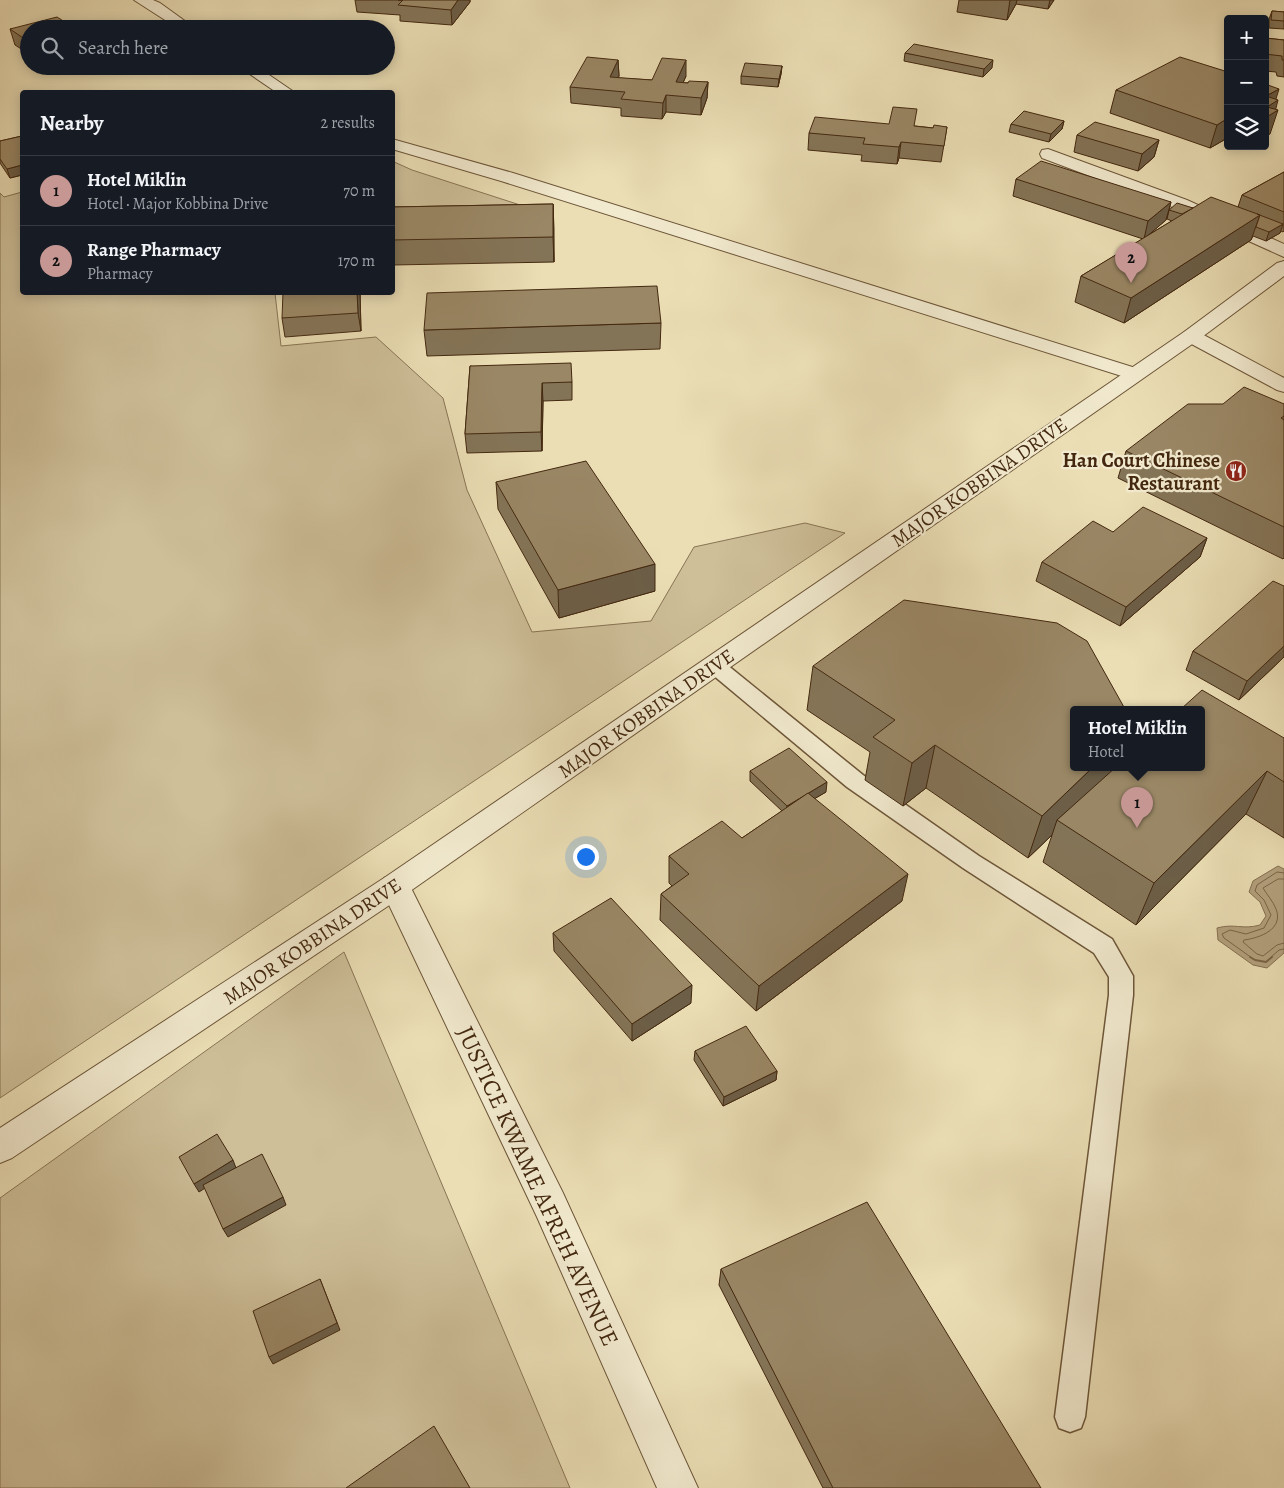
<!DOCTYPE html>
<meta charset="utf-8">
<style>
:root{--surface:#171b24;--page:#20242c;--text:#f1f3f6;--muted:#9ea1a6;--line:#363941;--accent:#c59692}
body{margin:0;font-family:Alegreya,serif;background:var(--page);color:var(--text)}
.controls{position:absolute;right:15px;top:15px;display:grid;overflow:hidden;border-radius:5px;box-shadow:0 2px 12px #0003}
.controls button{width:45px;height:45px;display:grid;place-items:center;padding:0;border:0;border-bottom:1px solid var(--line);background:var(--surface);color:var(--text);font:25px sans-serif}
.you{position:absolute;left:585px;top:856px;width:18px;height:18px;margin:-12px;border:4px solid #fff;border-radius:50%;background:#1a73e8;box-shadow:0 0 0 8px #1a73e833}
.badge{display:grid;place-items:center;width:32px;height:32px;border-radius:50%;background:var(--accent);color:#111;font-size:16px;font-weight:700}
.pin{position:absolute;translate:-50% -41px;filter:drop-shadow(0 1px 2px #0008)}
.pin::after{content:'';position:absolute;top:26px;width:18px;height:15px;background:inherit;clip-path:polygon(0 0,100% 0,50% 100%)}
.popup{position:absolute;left:1070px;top:706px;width:135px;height:65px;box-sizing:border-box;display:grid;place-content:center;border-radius:5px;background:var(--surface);filter:drop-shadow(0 1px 4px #0005);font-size:16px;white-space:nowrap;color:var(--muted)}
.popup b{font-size:19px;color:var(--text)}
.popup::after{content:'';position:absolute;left:50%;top:100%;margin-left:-10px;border:10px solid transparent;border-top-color:var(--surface)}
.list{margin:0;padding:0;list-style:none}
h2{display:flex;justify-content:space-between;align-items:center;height:65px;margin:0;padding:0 20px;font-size:21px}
h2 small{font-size:16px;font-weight:400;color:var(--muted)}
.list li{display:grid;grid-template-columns:32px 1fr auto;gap:15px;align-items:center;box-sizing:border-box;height:70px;padding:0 20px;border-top:1px solid var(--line)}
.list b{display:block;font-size:19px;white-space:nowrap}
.list p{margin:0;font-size:16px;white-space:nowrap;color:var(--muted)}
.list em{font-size:16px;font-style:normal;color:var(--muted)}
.icon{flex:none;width:28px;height:28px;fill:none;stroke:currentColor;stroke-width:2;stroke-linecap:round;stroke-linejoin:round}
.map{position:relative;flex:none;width:1284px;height:1488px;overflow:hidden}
.search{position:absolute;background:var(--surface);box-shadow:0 2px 12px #0003;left:20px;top:20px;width:375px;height:55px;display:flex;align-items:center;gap:12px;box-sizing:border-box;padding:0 18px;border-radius:28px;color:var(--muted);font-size:19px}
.panel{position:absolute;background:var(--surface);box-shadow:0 2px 12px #0003;left:20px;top:90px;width:375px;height:205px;border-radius:5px}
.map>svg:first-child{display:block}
</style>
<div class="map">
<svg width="1284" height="1488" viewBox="0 0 1284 1488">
<rect width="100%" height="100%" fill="#ebdeb5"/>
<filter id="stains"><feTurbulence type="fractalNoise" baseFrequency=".004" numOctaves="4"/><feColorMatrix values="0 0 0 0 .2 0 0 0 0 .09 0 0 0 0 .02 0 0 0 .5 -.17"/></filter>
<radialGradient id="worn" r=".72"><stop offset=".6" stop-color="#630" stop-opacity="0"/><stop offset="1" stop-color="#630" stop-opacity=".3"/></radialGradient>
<!-- green -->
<g fill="#cebf99" stroke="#887454">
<path d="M392 161 412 170 551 215 393 219Z"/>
<path d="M22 192V292L275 293 281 346 376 337 443 398 467 490 532 632 651 621 694 547 805 523 845 533 0 1098V193L4 197Z"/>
<path d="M344 952 570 1488H0V1198Z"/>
</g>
<!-- water -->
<path fill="#b2a07d" stroke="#867051" d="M1278 866 1284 869V953L1267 968 1253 965 1218 940 1217 928C1235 923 1242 930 1260 925L1266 916 1260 902 1249 892 1253 881Z"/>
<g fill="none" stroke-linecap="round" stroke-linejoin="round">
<!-- shore-far1 -->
<g stroke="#7a6446" stroke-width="1">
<path d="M1284 879H1278L1263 888C1267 895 1273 901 1276 909 1284 929 1260 938 1244 940L1243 942 1257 954 1263 956 1277 945 1284 943"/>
<path d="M1252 958 1224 938 1222 934 1230 930 1246 934 1264 928 1271 915 1264 900 1255 891 1257 885 1277 872 1284 873"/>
<path d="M1270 958 1279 950 1284 949"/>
</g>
<!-- shore -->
<path stroke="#7a6446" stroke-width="2" d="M1250 957 1255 960 1266 962 1272 957"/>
<!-- service casing -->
<g stroke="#6d5638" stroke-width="3">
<path id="service" d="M714 658 721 660 863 775 979 856 1112 939 1133 976V995L1085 1417 1081 1428 1070 1432 1059 1428 1055 1417 1109 995V977L1094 953 963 868 847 787 707 670 704 665 707 660Z"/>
</g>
<!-- minor casing -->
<g stroke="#6d5638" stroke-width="2">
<g id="minor">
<path d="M134 0H153L160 3 196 29H179Z"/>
<path d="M238 66H256L294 92H276Z"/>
<path d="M392 139 513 173 1142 370 1145 374 1142 378 1135 380 1128 378 501 181 392 149Z"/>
<path d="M1048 149 1187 200 1284 244V257L1175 208 1042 158 1040 154 1042 150Z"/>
<path d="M1191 330 1198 332 1284 378V392L1277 390 1184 340 1181 336 1184 332Z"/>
<path d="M395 874 406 878 563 1193 698 1488H657L537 1217 380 886 384 878Z"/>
</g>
</g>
<!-- tertiary casing -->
<g stroke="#6d5638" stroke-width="2">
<path id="tertiary" d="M1284 261V276L1198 340 406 894 12 1158 0 1163V1128L384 878 1184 332 1277 263Z"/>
</g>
<!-- service -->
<use href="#service" fill="#f2eacf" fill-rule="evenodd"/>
<!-- minor -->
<use href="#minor" fill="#f2eacf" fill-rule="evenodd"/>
<!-- tertiary -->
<use href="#tertiary" fill="#f2eacf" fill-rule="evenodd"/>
</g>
<!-- wall -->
<g fill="#847457" stroke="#43280f">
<path d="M355 0H470V2L452 25 400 21V15L357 12Z"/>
<path d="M959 0H1054L1048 9 1016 4 1007 20 957 12Z"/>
<path d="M1272 11 1284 12V29L1269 28V19Z"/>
<path d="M10 29H29V54L15 45Z"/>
<path d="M1265 38 1284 40V77L1277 76 1276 72 1265 71Z"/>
<path d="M905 53 992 68 983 77 904 61Z"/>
<path d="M618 60 619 76 618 78 652 80 686 76 683 83 708 82 707 98 701 115 666 112 662 119 621 116V108L571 103 570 87Z"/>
<path d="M782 66 781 74 778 87 741 84V76Z"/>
<path d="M1228 72V141L1224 140 1210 148 1110 113 1116 90Z"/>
<path d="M1064 121 1062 129 1049 142 1009 132 1011 124Z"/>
<path d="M915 126 933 128 947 127 941 162 899 158 897 164 861 161 862 155 808 150 809 133Z"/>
<path d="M1077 135 1159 140 1154 157 1138 171 1074 152Z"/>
<path d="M22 136V175L10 178 0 163V141Z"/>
<path d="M1284 172V231L1283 232 1281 231 1280 233 1266 241 1253 236 1251 240 1124 323 1075 302 1081 276 1143 239 1013 196 1016 179 1171 202 1166 220 1148 235 1172 221 1167 219 1169 210 1193 208 1238 207 1242 195Z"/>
<path d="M553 204 554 262 392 265V207Z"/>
<path d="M360 292 361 331 285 337 282 318Z"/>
<path d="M661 323 660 349 427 356 424 330Z"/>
<path d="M470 366 572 382V400L543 401 542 451 467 453 465 434Z"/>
<path d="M1284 404V558L1283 559 1118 478 1126 451Z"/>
<path d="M496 482 655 591 559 618 498 509Z"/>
<path d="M1113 532 1207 538 1200 557 1120 626 1036 581 1042 562Z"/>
<path d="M1284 586V657L1239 700 1186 670 1193 651Z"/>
<path d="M813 666 1073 767H1201L1284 738V838L1246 814 1136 925 1043 862 1052 835 1028 858 926 788 903 806 865 780 870 752 807 710Z"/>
<path d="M750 771 826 792 814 799 902 901 756 1011 660 920 661 894 672 886 669 883V856L742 838 782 811 750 781Z"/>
<path d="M553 933 691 1003 632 1041 554 951Z"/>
<path d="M695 1051 777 1071 776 1080 723 1106 694 1060Z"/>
<path d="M721 1269 1041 1488H823L719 1285Z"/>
</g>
<!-- shaded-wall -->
<g fill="#6c5e47" stroke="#43280f">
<path d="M458 0H470V2L452 25 451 10Z"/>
<path d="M1010 0H1017L1016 4 1007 20Z"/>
<path d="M1050 0H1054L1048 9Z"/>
<path d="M618 60 619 76 611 91 610 77Z"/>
<path d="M686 60V76L677 96 676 82Z"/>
<path d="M993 60 992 68 983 77 984 69Z"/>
<path d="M782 66 781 74 778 87 779 79Z"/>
<path d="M708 82 707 98 701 115V98Z"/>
<path d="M1279 89 1275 102 1278 100 1275 112 1278 110 1270 134 1265 137V99L1266 96Z"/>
<path d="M666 95V112L662 119 663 103Z"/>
<path d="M1228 118V129L1224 140 1210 148 1217 125Z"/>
<path d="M1064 121 1062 129 1049 142 1051 134Z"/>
<path d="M1159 140 1154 157 1138 171 1142 154Z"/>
<path d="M901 142 899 158 897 164 899 147Z"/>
<path d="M22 165V175L10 178 7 169Z"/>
<path d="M1171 202 1166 220 1144 239 1148 221Z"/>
<path d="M553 204 554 229V262L553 237Z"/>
<path d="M1260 215 1251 240 1124 323 1131 298Z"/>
<path d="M1283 224 1280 233 1266 241 1269 232Z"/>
<path d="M357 292H360L361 331 358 313Z"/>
<path d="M542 383 543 401 542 451 541 432Z"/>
<path d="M1207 538 1200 557 1120 626 1126 607Z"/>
<path d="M655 564V591L559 618 558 590Z"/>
<path d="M1284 646V657L1239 700 1247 681Z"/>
<path d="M935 745 926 788 903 806 912 763Z"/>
<path d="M1093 767H1120L1057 820 1052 835 1028 858 1042 816Z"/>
<path d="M1267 771 1246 814 1136 925 1154 883Z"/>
<path d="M827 782 826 792 786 815 787 806Z"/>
<path d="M908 874 902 901 756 1011 759 986Z"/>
<path d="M692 985 691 1003 632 1041V1024Z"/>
<path d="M777 1071 776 1080 723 1106 724 1097Z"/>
<path d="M233 1160 236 1168 199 1192 194 1184Z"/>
<path d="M283 1197 286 1205 228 1237 223 1229Z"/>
<path d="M320 1279 340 1330 273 1364 269 1357Z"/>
</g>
<!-- building -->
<g fill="#9a8765" stroke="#43280f">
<path d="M398 0H458L451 10 398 5 403 0Z"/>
<path d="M1272 11 1284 12V21L1271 20Z"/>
<path d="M57 17 76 29H29V42L10 29Z"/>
<path d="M1265 38 1284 40V60H1282V56L1265 54Z"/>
<path d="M914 44 993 60 984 69 905 53Z"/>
<path d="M587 57 618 60 610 77 652 80 662 58 686 60 676 82 688 83 689 81 708 82 701 98 666 95 663 103 621 99 625 92 570 87Z"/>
<path d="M1180 57 1228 72V118L1217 125 1116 90Z"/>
<path d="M745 63 782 66 779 79 741 76Z"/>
<path d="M1265 84 1279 89 1266 96 1278 100 1267 107 1278 110 1265 118Z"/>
<path d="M893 107 917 109 914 126 933 128 934 125 947 127 944 146 901 142 899 147 863 144 865 138 809 133 815 117 889 124Z"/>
<path d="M1024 111 1064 121 1051 134 1011 124Z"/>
<path d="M1095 122 1159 140 1142 154 1077 135Z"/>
<path d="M22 136V165L7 169 0 159V141Z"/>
<path d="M1041 161 1171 202 1148 221 1016 179Z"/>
<path d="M1284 172V212L1242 195Z"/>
<path d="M1211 197 1260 215 1131 298 1081 276Z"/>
<path d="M1177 203 1193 208 1182 214 1169 210Z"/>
<path d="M553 204V237L392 240V207Z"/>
<path d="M1257 214 1283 224 1269 232 1256 227 1260 215Z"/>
<path d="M657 286 661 323 424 330 427 293Z"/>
<path d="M283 292H357L358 313 282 318Z"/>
<path d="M571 363 572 382 542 383 541 432 465 434 470 366Z"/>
<path d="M1244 387 1284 404V416L1281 418 1284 420V527L1126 451 1188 404H1223Z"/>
<path d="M586 461 655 564 558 590 496 482Z"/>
<path d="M1143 507 1207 538 1126 607 1042 562 1093 521 1113 532Z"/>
<path d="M1273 581 1284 586V646L1247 681 1193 651Z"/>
<path d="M904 600 1057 623 1087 641 1125 709H1073V767H1093L1042 816 935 745 912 763 873 737 895 720 813 666Z"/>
<path d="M1202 690 1284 738V782L1267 771 1154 883 1057 820 1116 767H1201V709H1181Z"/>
<path d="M789 748 827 782 787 806 750 771Z"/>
<path d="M808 793 908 874 759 986 661 894 689 874 669 856 722 821 742 838Z"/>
<path d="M611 898 692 985 632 1024 553 933Z"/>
<path d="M746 1026 777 1071 724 1097 695 1051Z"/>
<path d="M217 1134 233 1160 194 1184 179 1157Z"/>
<path d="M262 1154 283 1197 223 1229 203 1185Z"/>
<path d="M867 1202 1041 1488H833L721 1269Z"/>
<path d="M320 1279 337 1323 269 1357 253 1311Z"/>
<path d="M434 1426 470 1488H346Z"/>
</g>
<!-- icons -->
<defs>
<g id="restaurant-disc" transform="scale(1.125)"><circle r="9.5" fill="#8f2418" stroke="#f2eacf"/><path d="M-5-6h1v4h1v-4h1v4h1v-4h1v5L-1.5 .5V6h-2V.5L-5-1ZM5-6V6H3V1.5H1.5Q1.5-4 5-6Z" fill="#fff"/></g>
</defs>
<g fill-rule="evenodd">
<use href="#restaurant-disc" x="1236" y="471"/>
</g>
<g text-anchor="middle" stroke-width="4.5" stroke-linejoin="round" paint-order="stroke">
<!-- poi labels -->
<g font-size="20" font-weight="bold" fill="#43280f" stroke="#f2eacf" text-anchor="end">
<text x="1220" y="467">Han Court Chinese<tspan x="1220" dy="23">Restaurant</tspan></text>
</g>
<!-- street labels -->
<g font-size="20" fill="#43280f" stroke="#f2eacf">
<text transform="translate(979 482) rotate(-35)" y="7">MAJOR KOBBINA DRIVE</text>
<text transform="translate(646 713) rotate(-35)" y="7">MAJOR KOBBINA DRIVE</text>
<text transform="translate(312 941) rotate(-34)" y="7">MAJOR KOBBINA DRIVE</text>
</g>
<!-- near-street labels -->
<g font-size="24" fill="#43280f" stroke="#f2eacf">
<text transform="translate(538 1186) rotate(65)" y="8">JUSTICE KWAME AFREH AVENUE</text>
</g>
</g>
<rect width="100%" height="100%" filter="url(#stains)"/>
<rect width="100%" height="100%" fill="url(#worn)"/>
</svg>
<div class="controls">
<button>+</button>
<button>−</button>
<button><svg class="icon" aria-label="layers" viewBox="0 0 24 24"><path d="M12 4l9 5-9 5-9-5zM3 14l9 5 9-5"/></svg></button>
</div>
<div class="you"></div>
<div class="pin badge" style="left:1137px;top:828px">1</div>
<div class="popup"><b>Hotel Miklin</b>Hotel</div>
<div class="pin badge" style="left:1131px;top:283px">2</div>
<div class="search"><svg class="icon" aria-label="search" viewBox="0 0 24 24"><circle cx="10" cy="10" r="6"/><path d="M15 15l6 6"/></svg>Search here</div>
<section class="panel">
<h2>Nearby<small>2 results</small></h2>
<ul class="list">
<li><span class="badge">1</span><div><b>Hotel Miklin</b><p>Hotel · Major Kobbina Drive</p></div><em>70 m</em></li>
<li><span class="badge">2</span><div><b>Range Pharmacy</b><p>Pharmacy</p></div><em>170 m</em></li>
</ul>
</section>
</div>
